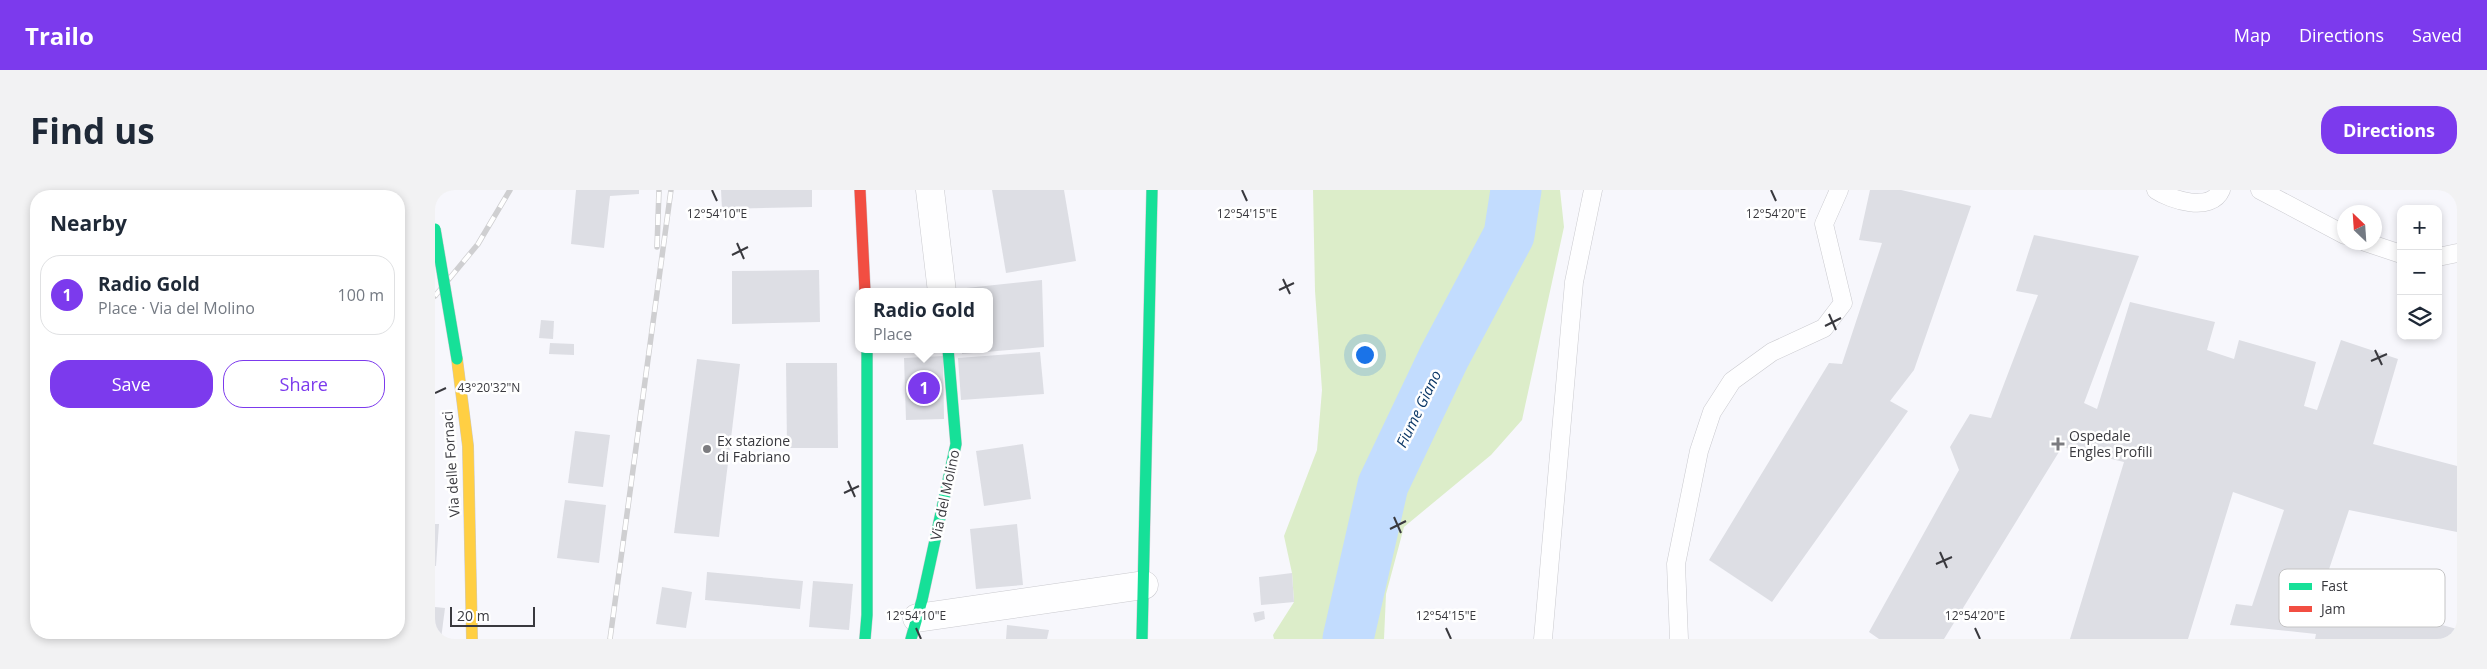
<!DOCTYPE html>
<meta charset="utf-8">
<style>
:root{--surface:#fff;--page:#f2f2f3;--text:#1f2937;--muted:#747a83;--line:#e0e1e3;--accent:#7c3aed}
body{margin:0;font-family:"Open Sans",sans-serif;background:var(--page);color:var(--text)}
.controls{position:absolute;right:15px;top:15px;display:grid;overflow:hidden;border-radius:10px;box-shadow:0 2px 8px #0003}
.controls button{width:45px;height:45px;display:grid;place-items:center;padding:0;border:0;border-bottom:1px solid var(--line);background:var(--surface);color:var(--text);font:25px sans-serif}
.compass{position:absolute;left:1902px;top:15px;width:45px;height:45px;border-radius:50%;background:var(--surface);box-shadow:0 2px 8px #0003;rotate:335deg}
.scale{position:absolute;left:15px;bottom:12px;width:85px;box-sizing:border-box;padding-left:5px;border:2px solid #39393e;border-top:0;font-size:14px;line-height:18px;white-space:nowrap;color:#39393e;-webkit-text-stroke:4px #fff;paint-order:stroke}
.you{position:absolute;left:929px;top:164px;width:18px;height:18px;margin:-12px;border:4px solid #fff;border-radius:50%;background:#1a73e8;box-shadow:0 0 0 8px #1a73e833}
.badge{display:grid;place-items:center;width:32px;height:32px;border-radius:50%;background:var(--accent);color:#fff;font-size:16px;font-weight:700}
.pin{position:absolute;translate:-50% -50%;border:2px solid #fff;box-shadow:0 1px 5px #0006}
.popup{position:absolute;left:420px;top:98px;width:138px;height:65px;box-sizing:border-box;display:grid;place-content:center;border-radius:10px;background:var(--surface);filter:drop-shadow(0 1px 4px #0005);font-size:16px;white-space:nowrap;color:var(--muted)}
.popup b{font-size:19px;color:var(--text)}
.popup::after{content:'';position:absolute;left:50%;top:100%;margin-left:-10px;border:10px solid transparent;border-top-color:var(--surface)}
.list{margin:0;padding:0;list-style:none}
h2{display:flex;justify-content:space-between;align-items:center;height:65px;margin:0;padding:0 20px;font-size:21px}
h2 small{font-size:16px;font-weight:400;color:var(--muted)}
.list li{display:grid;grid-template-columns:32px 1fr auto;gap:15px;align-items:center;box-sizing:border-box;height:80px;margin:0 10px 10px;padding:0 10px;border:1px solid var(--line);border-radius:20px}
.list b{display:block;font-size:19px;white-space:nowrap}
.list p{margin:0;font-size:16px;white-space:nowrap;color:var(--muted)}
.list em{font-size:16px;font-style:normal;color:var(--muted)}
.actions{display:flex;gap:10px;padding:15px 20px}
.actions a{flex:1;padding:11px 0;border:1px solid var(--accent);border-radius:20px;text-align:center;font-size:18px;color:var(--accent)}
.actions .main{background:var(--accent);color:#fff}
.icon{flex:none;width:28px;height:28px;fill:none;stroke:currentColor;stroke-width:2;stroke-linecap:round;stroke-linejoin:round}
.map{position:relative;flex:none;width:2022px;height:449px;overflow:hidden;border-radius:20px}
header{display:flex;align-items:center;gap:30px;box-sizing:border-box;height:70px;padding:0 25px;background:var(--accent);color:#fff}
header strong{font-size:24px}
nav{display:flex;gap:28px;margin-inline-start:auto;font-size:18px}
.intro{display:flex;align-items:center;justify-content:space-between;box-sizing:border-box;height:120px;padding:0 30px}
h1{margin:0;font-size:35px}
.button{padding:12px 22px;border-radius:20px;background:var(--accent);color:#fff;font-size:18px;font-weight:700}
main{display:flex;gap:30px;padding:0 30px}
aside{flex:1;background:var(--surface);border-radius:20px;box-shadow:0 2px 8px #0003}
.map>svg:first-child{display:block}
</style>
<header>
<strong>Trailo</strong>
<nav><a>Map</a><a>Directions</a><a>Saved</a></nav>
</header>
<div class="intro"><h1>Find us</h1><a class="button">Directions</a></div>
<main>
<aside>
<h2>Nearby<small></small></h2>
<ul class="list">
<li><span class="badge">1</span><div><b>Radio Gold</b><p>Place · Via del Molino</p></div><em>100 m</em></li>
</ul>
<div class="actions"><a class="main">Save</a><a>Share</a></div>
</aside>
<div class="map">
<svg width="2022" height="449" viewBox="0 0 2022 449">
<rect width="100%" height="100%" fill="#f7f7fc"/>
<!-- green -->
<path fill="#dcedc9" d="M878 0H1125L1129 37 1087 230 1056 265 969 337 951 404 949 449H839L838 445 859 412 857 383 849 346 882 260 887 200 880 101Z"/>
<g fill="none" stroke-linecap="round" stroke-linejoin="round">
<!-- river -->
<path stroke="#c2dcfe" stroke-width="51" d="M913 449 948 295 1009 167 1074 45 1081 0"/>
</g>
<!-- building -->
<g fill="#dddee4">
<path d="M141 0H204V4L175 6 169 58 136 54Z"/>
<path d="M286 0H377V17L287 19Z"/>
<path d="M557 0H629L641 71 571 83Z"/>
<path d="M1435 0H1466L1536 16 1479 180 1455 211 1473 221 1337 412 1274 370 1394 173 1407 174 1447 53 1424 50Z"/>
<path d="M1599 45 1704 66 1649 213 1662 219 1695 112 1780 132 1772 160 1799 169 1804 150 1881 172 1869 216 1882 220 1906 150 1963 169 1938 254 2022 276V342L1914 320 1886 403 2022 439V449H1880L1881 444 1795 435 1801 414 1817 416 1849 320 1798 302 1753 449H1635L1689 272 1627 257 1509 449H1444L1434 442 1524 280 1515 257 1535 224 1556 228 1603 105 1581 101Z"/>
<path d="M384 80 385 132 297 134V81Z"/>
<path d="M607 90 609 157 527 164V159H554V102H522V99Z"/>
<path d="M106 130 119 131 118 149 104 148Z"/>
<path d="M115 153 139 154V165L114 164Z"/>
<path d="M605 162 609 204 526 210 523 168Z"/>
<path d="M508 166 509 229 471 230 469 168Z"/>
<path d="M262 169 305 174 284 347 239 343Z"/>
<path d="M351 173H402L403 258H352Z"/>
<path d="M140 241 175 245 168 297 133 293Z"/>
<path d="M588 254 596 309 549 316 541 261Z"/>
<path d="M130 310 171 315 164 373 122 368Z"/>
<path d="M0 334H4L1 376H0Z"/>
<path d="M582 334 588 395 541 399 535 339Z"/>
<path d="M272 382 368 391 365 419 270 410Z"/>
<path d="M857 383 859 412 826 415 824 387Z"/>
<path d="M378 391 418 394 414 440 374 437Z"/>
<path d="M227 397 257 402 251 438 221 434Z"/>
<path d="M0 417 10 418 6 449H0Z"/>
<path d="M829 421 830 429 820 432 818 423Z"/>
<path d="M572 435 614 440 612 449H571Z"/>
</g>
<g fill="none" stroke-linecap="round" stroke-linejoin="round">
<!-- lane casing -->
<g stroke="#cacacf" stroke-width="19">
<g id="lane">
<path d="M1721 0C1736 10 1776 23 1786 0"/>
<path d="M1825 0 1910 45"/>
<path d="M1930 52 1966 64"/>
<path d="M2003 67 2022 63"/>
<path d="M1108 449 1139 92 1158 0"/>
<path d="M1244 449 1241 374 1264 261 1277 222 1297 191 1337 162 1389 138 1408 113 1389 34 1404 0"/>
</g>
</g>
<!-- street casing -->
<g stroke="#cacacf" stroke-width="29">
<g id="street">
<path d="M495 0 507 102"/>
<path d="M482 428 709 395"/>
</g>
</g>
<!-- fast casing -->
<g stroke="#cacacf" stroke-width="12">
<g id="fast">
<path d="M430 449 432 425V159"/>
<path d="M476 449 487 410 521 254 513 159"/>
<path d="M707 449 717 0"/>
</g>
</g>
<!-- slow casing -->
<g stroke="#cacacf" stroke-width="12">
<path id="slow" d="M22 169 33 256 37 449"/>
</g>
<!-- jam casing -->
<g stroke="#cacacf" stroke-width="12">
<path id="jam" d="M425 0 430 102"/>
</g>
<!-- lane -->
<use href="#lane" stroke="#fefeff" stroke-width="18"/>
<!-- street -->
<use href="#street" stroke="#fefeff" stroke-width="28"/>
<!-- fast -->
<use href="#fast" stroke="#16e098" stroke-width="11"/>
<!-- slow -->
<use href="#slow" stroke="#ffcf43" stroke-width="11"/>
<!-- jam -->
<use href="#jam" stroke="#f24e42" stroke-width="11"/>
<!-- rail casing -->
<g stroke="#cfcfd1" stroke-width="5.5">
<g id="rail">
<path d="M222 57 224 0"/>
<path d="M0 106 43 54 75 0"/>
<path d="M175 449 236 0"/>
</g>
</g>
<!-- rail -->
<use href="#rail" stroke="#fff" stroke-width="4" stroke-dasharray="11" stroke-linecap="butt"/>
<!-- fast-bridge casing -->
<g stroke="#cacacf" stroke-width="12" stroke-linecap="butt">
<path id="fast-bridge" d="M0 39 22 169"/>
</g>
<!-- fast-bridge -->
<use href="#fast-bridge" stroke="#16e098" stroke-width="11"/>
</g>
<!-- ticks -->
<path fill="none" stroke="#39393e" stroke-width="2" d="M277 0 282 11M807 0 812 11M1336 0 1341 11M302 53 309 69M297 65 313 57M848 89 855 104M844 100 859 93M1394 124 1401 140M1390 136 1406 128M1940 160 1947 175M1936 171 1952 164M0 203 11 198M413 291 420 307M409 303 424 296M959 327 966 343M955 339 971 331M1505 362 1512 378M1501 374 1517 367M481 438 486 449M1011 438 1016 449M1540 438 1545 449"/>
<!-- markers -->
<g fill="#7c7c80" stroke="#fff" stroke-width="2">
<path d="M1620.5 246.5h5v5h5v5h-5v5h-5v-5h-5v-5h5z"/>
<circle cx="272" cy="259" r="5"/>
</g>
<g text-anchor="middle" stroke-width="5" stroke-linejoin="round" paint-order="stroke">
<!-- poi labels -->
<g font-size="14" fill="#39393e" stroke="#fff" text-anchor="start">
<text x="1634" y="251">Ospedale<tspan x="1634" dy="16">Engles Profili</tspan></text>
<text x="282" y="256">Ex stazione<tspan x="282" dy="16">di Fabriano</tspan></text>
</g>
<!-- street labels -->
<g font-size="14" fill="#39393e" stroke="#fff">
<text transform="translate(16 274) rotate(-94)" y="5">Via delle Fornaci</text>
<text transform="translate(510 305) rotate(-78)" y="5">Via del Molino</text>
</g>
<!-- water labels -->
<g font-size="15" font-style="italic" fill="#0c3867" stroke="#fff">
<text transform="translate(984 219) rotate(-64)" y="5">Fiume Giano</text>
</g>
</g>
<!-- legend -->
<rect x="1844" y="379" width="166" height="58" rx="8" fill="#fff" stroke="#c4c4c5" stroke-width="1"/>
<rect x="1854" y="393" width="23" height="7" fill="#16e098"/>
<rect x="1854" y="416" width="23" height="6" fill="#f24e42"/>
<g font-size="14" fill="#39393e">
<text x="1886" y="401">Fast</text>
<text x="1886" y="424">Jam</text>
</g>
<g font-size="12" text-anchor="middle" fill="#39393e" stroke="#fff" stroke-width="5" stroke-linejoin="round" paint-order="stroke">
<text x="282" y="28">12°54'10"E</text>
<text x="812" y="28">12°54'15"E</text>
<text x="1341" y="28">12°54'20"E</text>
<text x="54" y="202">43°20'32"N</text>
<text x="481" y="430">12°54'10"E</text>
<text x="1011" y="430">12°54'15"E</text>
<text x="1540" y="430">12°54'20"E</text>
</g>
</svg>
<div class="controls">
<button>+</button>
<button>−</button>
<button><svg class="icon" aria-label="layers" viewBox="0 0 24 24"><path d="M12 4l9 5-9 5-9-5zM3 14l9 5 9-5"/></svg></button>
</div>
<svg class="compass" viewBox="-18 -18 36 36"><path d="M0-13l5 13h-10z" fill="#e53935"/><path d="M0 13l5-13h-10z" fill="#747a83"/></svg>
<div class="scale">20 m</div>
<div class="you"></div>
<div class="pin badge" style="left:489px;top:198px">1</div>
<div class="popup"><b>Radio Gold</b>Place</div>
</div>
</main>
